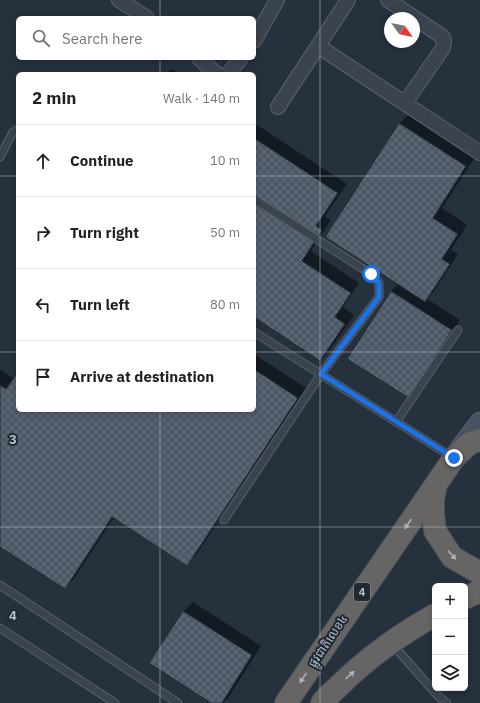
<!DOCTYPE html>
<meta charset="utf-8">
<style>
:root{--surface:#fff;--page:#f6f6f6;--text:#202124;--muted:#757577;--line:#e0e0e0}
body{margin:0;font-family:"IBM Plex Sans","Noto Sans Khmer",sans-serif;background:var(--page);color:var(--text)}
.controls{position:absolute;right:12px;bottom:12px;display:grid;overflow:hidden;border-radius:6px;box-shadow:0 2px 6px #0003}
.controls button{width:36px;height:36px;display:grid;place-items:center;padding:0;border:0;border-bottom:1px solid var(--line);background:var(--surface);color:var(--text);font:20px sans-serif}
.compass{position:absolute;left:384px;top:12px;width:36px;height:36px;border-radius:50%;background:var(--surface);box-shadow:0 2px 6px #0003;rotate:123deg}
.stop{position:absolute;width:12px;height:12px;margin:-9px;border:3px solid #1a73e8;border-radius:50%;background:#fff}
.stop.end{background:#1a73e8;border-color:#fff;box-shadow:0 1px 4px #0008}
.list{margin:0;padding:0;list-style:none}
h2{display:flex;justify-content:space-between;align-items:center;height:52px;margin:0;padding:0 16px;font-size:17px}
h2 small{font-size:13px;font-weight:400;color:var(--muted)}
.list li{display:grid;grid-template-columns:26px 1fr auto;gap:12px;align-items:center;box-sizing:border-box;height:72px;padding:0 16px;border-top:1px solid var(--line)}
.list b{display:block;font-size:15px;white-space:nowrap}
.list em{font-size:13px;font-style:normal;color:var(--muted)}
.icon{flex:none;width:22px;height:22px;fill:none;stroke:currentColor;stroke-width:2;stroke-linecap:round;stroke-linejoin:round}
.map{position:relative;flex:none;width:480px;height:703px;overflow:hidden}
.search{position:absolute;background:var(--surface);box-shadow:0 2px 6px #0003;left:16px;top:16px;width:240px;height:44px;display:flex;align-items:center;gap:10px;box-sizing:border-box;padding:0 14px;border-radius:6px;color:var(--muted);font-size:15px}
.panel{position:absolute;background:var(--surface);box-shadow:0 2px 6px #0003;left:16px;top:72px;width:240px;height:340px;border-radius:6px}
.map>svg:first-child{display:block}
</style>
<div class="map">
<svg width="480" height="703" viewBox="0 0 480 703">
<defs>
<pattern id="building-cross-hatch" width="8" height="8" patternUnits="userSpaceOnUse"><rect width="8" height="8" fill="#4d5867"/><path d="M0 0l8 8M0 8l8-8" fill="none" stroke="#646e7b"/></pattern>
</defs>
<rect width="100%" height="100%" fill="#26313e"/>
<!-- shadow -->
<g fill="#0007">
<path d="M172 69 180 74H166Z"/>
<path d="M409 114 475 157 442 208 467 225 451 250 458 254 434 291 427 299 460 320 418 387 391 291 399 284 327 237 400 123Z"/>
<path d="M254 123 347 184 325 216 331 220 311 251 359 283 343 307 354 315 329 351 320 360 254 316Z"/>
<path d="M254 354 306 388 196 555 186 564 114 517 74 579 64 588 0 546V370L14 379 18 373V410H254Z"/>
<path d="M193 602 261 646 228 698 222 703H212L183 612Z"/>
</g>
<!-- building -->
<g fill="url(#building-cross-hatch)" stroke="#212a35">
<path d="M399 123 466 166 433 218 458 234 442 259 450 264 425 302 325 237Z"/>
<path d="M254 138 338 193 316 226 322 230 302 261 351 293 335 317 345 324 320 361 254 317Z"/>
<path d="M391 291 452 330 409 398 347 359Z"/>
<path d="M254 369 298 398 187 566 112 517 65 589 0 547V385L6 389 18 372V410H254Z"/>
<path d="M183 611 252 655 222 703H211L149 663Z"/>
</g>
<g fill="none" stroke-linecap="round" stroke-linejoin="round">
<!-- service casing -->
<g stroke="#58616c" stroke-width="9">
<g id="service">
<path d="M0 157 13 132 18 129"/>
<path d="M254 332 452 457"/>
<path d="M396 422 458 330"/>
<path d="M224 520 321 374 379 297V283L371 274 254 199"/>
<path d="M0 585 178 703"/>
<path d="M0 628 115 703"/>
<path d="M393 645 438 696 447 703"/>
</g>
</g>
<!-- minor casing -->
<g stroke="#58616c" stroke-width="16">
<g id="minor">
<path d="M119 0 147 18"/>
<path d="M388 0 443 37 444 41 443 48 405 103"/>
<path d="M254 41 277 0"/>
<path d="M318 46 480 153"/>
<path d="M199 58 212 70 217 74"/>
<path d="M228 74 241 58"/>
<path d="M278 107 348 0"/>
</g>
</g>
<!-- secondary casing -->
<g stroke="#58616c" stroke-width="22">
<path id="secondary" d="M458 452 480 423"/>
</g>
<!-- trunk casing -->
<g stroke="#454e59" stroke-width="24">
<g id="trunk">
<path d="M436 485 433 499V512L435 531 452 557 480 573"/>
<path d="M465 598 480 591"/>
<path d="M286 703 454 458 470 443 480 440"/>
<path d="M322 703C327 696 334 691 340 685 366 659 402 633 435 615"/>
</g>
</g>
<!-- service -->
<use href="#service" stroke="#3a434e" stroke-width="7"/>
<!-- minor -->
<use href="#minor" stroke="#3a434e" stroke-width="14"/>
<!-- secondary -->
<use href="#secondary" stroke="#485261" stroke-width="20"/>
<!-- trunk -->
<use href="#trunk" stroke="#666563" stroke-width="22"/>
</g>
<!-- one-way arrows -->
<defs><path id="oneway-solid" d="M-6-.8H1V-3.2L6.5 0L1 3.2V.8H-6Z"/></defs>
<g fill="#aab1ba">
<use href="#oneway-solid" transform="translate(408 524) rotate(124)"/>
<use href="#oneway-solid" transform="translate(452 555) rotate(47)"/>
<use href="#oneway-solid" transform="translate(350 675) rotate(-42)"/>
<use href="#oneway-solid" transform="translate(303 678) rotate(124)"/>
</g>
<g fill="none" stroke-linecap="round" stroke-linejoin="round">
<!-- route -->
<path stroke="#1a73e8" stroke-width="5" d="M371 274 379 283V297L321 374 454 458"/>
</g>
<!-- grid -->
<path fill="none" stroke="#b6bec9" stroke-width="1" stroke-opacity="0.55" d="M160 0V18M320 0V703M160 58V74M0 176H18M254 176H480M0 352H18M254 352H480M160 410V703M0 527H480"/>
<g text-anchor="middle" stroke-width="4" stroke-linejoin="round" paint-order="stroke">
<!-- shield labels -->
<rect fill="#1f2833" stroke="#89919c" stroke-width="1" x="354" y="583" width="16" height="18" rx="3"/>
<g font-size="11" font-weight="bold" fill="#b6bec9">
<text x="362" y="596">4</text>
</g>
<!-- street labels -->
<g font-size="12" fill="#b6bec9" stroke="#1f2833">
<text transform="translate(328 641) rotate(-56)" y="4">ផ្លូវជាតិលេខ៤</text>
</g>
</g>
<g font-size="13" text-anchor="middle" font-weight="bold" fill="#b6bec9" stroke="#1f2833" stroke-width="4" stroke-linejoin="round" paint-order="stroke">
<text x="13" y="444">3</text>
<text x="13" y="620">4</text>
</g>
</svg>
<div class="controls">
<button>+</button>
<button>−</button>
<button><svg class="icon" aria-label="layers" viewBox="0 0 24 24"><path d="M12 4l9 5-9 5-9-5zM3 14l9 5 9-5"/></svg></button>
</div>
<svg class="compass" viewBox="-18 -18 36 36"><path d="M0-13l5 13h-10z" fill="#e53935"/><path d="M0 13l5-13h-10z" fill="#757577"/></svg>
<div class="stop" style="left:371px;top:274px"></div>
<div class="stop end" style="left:454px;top:458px"></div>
<div class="search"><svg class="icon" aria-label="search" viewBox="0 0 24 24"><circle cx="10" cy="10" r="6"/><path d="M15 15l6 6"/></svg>Search here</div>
<section class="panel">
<h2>2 min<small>Walk · 140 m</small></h2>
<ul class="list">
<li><svg class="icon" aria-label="ahead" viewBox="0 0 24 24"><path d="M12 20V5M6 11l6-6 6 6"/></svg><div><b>Continue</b></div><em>10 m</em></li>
<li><svg class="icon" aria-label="right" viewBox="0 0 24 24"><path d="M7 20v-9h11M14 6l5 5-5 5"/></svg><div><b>Turn right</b></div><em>50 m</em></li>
<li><svg class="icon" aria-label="left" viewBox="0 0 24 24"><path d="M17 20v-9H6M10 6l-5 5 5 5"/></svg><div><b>Turn left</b></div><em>80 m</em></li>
<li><svg class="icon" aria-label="arrive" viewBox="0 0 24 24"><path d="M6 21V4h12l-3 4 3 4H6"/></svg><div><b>Arrive at destination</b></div></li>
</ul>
</section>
</div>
